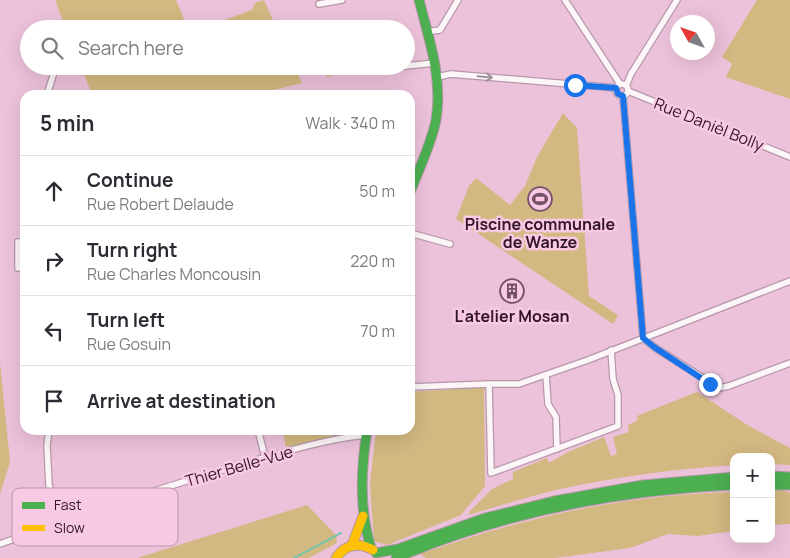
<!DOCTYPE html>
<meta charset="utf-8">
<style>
:root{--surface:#fff;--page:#f2f2f3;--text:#2b2b33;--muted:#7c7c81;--line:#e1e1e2}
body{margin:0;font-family:Manrope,sans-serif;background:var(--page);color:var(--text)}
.controls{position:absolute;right:15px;bottom:15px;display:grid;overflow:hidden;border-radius:10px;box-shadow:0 5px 20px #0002}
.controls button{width:45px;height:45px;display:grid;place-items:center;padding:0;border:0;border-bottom:1px solid var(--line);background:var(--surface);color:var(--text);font:25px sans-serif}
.compass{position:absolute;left:670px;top:15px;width:45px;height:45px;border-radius:50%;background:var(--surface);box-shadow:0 5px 20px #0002;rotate:310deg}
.stop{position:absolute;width:15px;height:15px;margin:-11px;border:4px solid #1a73e8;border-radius:50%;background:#fff}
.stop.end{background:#1a73e8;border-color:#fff;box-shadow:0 1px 5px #0008}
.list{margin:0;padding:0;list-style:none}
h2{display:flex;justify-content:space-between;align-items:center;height:65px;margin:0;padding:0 20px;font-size:21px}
h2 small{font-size:16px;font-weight:400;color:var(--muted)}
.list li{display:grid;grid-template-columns:32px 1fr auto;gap:15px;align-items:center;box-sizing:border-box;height:70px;padding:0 20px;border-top:1px solid var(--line)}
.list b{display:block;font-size:19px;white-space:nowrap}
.list p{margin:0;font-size:16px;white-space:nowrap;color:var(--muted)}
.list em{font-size:16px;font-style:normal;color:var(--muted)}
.icon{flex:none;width:28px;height:28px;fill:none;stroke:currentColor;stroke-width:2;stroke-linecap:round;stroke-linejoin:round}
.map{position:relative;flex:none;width:790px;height:558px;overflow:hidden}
.search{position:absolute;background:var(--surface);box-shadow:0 5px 20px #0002;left:20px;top:20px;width:395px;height:55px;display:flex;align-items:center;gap:12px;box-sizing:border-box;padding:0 18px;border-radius:28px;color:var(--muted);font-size:19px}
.panel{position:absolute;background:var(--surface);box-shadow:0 5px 20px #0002;left:20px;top:90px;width:395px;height:345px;border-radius:15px}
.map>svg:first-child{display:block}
</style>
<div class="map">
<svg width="790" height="558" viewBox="0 0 790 558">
<rect width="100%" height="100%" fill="#ecc2da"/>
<!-- green -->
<g fill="#d2b881">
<path d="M55 0H176L186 24 197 21 200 29H66Z"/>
<path d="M264 0 277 29H200L252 10 255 3Z"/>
<path d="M757 0H790V99L726 77 732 64 722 57Z"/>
<path d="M81 66H294L302 83 253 95H92Z"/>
<path d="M363 66V68L357 70 355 68 327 77 324 67Z"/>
<path d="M563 113 577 128 589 296 618 315 613 324 456 219 469 186 476 178 510 205 525 186 537 157Z"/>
<path d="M0 363 10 462 0 494Z"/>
<path d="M484 387 485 486 461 515 387 545 374 541 370 484 376 430H410V392Z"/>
<path d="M697 392 749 426 790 448V465L771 464V457H734V465C674 469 614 477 556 490 526 497 497 507 468 515L470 511 492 489 513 479V472L547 458 549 463 568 452 604 437 611 456 617 454 613 437 629 432 628 425 638 420 637 416Z"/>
<path d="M283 430H362L286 449Z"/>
<path d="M783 490 790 493V524L771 525V491Z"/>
<path d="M734 492V531L697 536 668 534 630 548 555 558H426L420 554C526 517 622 495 734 492Z"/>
<path d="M307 505 336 535 337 543 309 558H137Z"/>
</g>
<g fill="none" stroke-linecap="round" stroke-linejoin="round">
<!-- stream -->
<path stroke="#7bc4a9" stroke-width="2" d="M294 558 341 533"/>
<!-- street casing -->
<g stroke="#b797aa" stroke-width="8">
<g id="street">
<path d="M565 0 620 84"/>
<path d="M319 4 342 0"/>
<path d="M426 32 440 30 458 0"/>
<path d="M387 66 388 68 406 66"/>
<path d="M406 66 434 63"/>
<path d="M437 77 451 74 617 88"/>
<circle cx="622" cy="90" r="6"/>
<path d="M626 86 631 74 677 0"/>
<path d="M628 91 790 157"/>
<path d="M47 95 56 66"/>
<path d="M623 96 643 338"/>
<path d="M410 233 450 244"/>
<path d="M25 242H18V268L25 267"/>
<path d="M643 338 654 347 719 388 729 386 790 363"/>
<path d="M546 375 548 404 556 417 557 449"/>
<path d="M489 384 491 473 618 426V395L613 379 611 350"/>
<path d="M410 387 489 384H519L588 360 790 281"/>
<path d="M49 430 47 445 49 485 61 522"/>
<path d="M258 430 265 457"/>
<path d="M0 544C78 516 156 489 236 466 277 454 324 439 366 435"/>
</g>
</g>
<!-- fast casing -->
<g stroke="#b797aa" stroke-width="11">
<g id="fast">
<path d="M410 192C419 169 431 145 436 120 443 79 429 39 419 0"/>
<path d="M367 430C361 470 359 509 371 548"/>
<path d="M771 476 790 477"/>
<path d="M771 485H790"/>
<path d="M376 553 398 549 485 518 554 501 643 485 734 477"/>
<path d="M396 558C504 512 617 490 734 485"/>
</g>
</g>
<!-- slow casing -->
<g stroke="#b797aa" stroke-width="11">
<g id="slow">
<path d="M352 545 363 516"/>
<path d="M336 558C346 544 358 542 373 550"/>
</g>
</g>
<!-- street -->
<use href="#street" stroke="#fcf6f9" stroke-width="5.5"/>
<!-- fast -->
<use href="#fast" stroke="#4caf50" stroke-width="9"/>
<!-- slow -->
<use href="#slow" stroke="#ffc107" stroke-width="9"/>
</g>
<!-- one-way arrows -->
<defs><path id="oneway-shaft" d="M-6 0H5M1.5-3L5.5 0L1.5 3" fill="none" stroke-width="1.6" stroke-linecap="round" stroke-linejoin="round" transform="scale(1.25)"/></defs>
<use stroke="#a1919a" href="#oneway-shaft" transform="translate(485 77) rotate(5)"/>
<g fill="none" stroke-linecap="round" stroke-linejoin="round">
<!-- route -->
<path stroke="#1a73e8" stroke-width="6" d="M575 85 616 88 618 94 623 96 643 338 654 347 710 384"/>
</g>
<!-- icons -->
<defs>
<g id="stadium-ring" transform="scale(1.25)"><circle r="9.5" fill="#f8c9e3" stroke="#735266" stroke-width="1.5"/><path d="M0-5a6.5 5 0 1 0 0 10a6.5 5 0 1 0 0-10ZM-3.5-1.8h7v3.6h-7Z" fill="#735266"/></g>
<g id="building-ring" transform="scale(1.25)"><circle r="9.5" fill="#f8c9e3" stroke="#735266" stroke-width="1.5"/><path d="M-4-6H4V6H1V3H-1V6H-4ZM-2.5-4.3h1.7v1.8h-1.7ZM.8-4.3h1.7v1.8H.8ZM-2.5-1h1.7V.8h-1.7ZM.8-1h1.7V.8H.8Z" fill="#735266"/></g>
</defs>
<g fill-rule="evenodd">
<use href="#stadium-ring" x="540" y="199"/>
<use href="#building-ring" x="512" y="291"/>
</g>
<g text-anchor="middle" stroke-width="5" stroke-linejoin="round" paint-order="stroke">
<!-- street labels -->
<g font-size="16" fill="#321627" stroke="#f8c9e3">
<text transform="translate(709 124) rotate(22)" y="6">Rue Danièl Bolly</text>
<text transform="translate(239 466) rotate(-16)" y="6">Thier Belle-Vue</text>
</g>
<!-- poi labels -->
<g font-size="16" font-weight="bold" fill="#321627" stroke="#f8c9e3">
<text x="540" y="230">Piscine communale<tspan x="540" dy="18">de Wanze</tspan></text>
<text x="512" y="322">L'atelier Mosan</text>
</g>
</g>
<!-- legend -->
<rect x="12" y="488" width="166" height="58" rx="8" fill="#f8c9e3" stroke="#bd93ab" stroke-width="1"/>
<rect x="22" y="502" width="23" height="7" fill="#4caf50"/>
<rect x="22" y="525" width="23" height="6" fill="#ffc107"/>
<g font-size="14" fill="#321627">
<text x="54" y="510">Fast</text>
<text x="54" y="533">Slow</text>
</g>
</svg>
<div class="controls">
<button>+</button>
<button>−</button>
</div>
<svg class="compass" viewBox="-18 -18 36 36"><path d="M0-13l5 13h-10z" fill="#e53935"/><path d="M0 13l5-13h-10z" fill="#7c7c81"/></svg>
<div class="stop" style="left:575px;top:85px"></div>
<div class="stop end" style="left:710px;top:384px"></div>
<div class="search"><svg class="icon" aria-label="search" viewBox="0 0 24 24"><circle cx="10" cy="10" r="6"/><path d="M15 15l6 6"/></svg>Search here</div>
<section class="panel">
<h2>5 min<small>Walk · 340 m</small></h2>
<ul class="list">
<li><svg class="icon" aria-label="ahead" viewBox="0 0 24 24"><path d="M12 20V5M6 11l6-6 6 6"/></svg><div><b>Continue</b><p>Rue Robert Delaude</p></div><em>50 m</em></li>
<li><svg class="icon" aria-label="right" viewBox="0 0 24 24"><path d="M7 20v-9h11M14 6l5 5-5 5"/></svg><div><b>Turn right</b><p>Rue Charles Moncousin</p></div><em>220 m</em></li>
<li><svg class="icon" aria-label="left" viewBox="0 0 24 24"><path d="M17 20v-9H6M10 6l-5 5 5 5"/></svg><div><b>Turn left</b><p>Rue Gosuin</p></div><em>70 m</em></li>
<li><svg class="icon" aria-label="arrive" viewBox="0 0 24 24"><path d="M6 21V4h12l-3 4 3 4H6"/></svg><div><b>Arrive at destination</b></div></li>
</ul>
</section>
</div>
